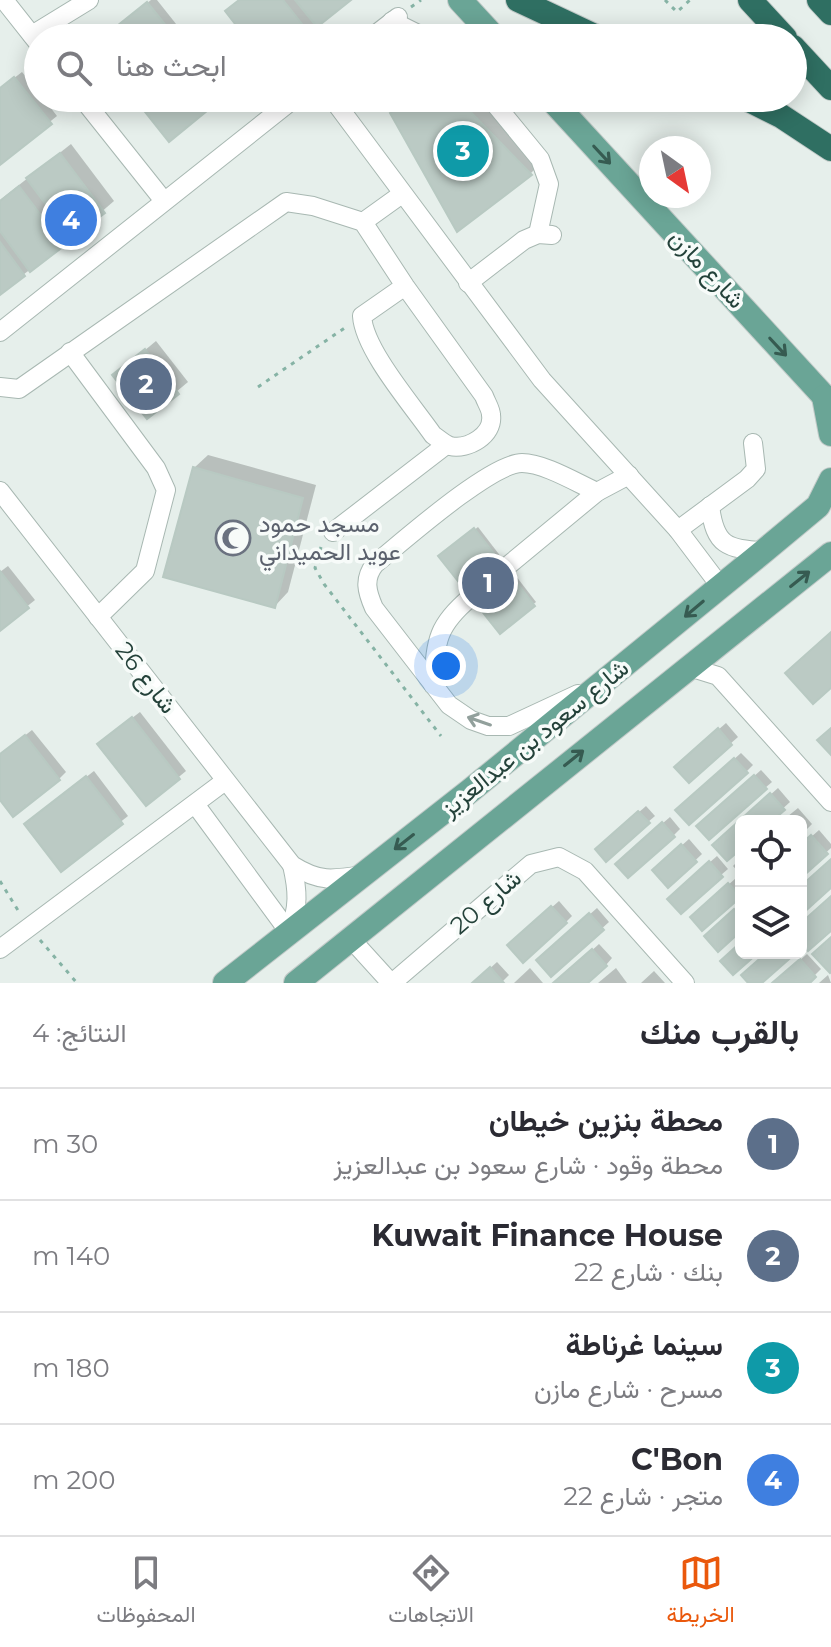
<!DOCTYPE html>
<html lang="ar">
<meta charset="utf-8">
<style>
:root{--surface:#fff;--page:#f2f2f3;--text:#2b2b33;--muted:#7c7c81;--line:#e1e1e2;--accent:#ea580c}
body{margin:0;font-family:Montserrat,Vazirmatn,sans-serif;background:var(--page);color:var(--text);direction:rtl}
.controls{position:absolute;right:24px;bottom:24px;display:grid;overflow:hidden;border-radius:12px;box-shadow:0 4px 20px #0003}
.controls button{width:72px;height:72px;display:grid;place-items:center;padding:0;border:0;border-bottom:2px solid var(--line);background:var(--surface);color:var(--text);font:40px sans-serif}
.compass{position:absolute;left:639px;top:136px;width:72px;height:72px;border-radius:50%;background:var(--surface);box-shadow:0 4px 20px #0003;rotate:147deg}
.you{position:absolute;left:446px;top:666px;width:28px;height:28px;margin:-20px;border:6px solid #fff;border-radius:50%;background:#1a73e8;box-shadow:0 0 0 12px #1a73e833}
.badge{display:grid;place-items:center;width:52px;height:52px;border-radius:50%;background:var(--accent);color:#fff;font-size:26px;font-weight:700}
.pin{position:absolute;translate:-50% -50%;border:4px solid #fff;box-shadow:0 2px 8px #0006}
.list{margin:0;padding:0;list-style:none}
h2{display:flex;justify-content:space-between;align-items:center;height:104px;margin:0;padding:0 32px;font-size:34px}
h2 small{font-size:26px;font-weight:400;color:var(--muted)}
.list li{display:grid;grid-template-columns:52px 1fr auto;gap:24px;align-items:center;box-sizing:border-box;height:112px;padding:0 32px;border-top:2px solid var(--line)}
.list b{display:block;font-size:30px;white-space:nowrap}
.list p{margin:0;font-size:26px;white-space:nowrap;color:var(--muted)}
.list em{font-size:26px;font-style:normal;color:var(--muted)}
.icon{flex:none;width:44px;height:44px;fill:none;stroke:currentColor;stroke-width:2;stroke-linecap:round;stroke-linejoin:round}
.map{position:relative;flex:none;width:831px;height:983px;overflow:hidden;direction:ltr}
.search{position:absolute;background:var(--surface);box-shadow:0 4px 20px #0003;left:24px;right:24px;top:24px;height:88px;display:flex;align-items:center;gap:20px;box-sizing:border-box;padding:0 28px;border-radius:44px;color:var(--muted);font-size:30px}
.sheet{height:552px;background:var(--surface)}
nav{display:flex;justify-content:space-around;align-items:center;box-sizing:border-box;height:112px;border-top:2px solid var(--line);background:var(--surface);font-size:22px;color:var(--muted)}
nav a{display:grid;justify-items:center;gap:4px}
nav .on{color:var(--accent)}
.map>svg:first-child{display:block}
</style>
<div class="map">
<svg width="831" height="983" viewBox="0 0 831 983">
<rect width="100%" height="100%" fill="#e6efeb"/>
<!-- shadow -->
<g fill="#0003">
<path d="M151 0H157L184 34 180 38H104Z"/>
<path d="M240 0H348L315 26 319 30 311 38H249Z"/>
<path d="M233 25 243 38H217Z"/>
<path d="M22 72 38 92V98H43L57 116 0 162V89Z"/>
<path d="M136 98H210L214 102 207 109Z"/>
<path d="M408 98H483L544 160 530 174 393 113Z"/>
<path d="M71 144 114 201 63 245 0 292V200Z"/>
<path d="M156 341 188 382 147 416 115 375Z"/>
<path d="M208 455 316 485 288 592 275 606 194 468Z"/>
<path d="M478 527 536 602 500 631 444 554Z"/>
<path d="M8 566 35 600 0 628V572Z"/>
<path d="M140 712 186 771 146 804 106 738Z"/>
<path d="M726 723 738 737 689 780 684 760Z"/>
<path d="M32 730 66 772 59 779 0 797V755Z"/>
<path d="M741 753 753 765 746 772 684 804Z"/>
<path d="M761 770 772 782 765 788 705 820Z"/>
<path d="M94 771 128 816 61 869 33 818Z"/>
<path d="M778 788 790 802 769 821H741Z"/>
<path d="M646 806 655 816 648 822 604 843Z"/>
<path d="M798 808 812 824 801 835V821H782Z"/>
<path d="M670 817 680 829 674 835 624 857Z"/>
<path d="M819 830 831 844V848L801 875V846Z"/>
<path d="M689 839 702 854 668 886 661 864Z"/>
<path d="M717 856 728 869 721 875 676 892Z"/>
<path d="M741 858V875L733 866Z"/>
<path d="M736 878 741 883V894L702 928 699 911Z"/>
<path d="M559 901 572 916 566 922 516 939Z"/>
<path d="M741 905V928L713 930Z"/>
<path d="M597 908 609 922 551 974 545 954Z"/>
<path d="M599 944 612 958 606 965 585 983H556Z"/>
<path d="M807 954 821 969 807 983H774Z"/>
<path d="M497 962 509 975 501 983H474Z"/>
<path d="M530 968 543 983H514Z"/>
<path d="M616 968 627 983H598Z"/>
<path d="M654 971 665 983H641Z"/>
<path d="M828 975 831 983H819Z"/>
</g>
<!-- building -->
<g fill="#bbcac4" stroke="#b8c9c2" stroke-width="2">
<path d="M239 0H283L313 38H246L225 11Z"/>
<path d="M295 0H351L317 27Z"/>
<path d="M147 2 176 38H102Z"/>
<path d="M14 77 52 124 0 165V88Z"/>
<path d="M134 98H198L208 110 169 142Z"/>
<path d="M409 98H457L532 175 457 232 390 113Z"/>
<path d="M60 153 105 213 71 238 26 178Z"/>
<path d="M19 186 64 246 30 272 0 231V201Z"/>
<path d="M0 242 25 276 0 295Z"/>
<path d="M145 349 179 394 147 419 112 375Z"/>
<path d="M193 467 303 498 275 608 163 577Z"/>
<path d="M474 528 535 606 500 634 438 556Z"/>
<path d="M0 571 29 608 0 631Z"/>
<path d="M831 632V688L813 704 785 673Z"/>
<path d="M132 717 180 779 146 806 97 744Z"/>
<path d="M718 728 732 745 689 783 674 767Z"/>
<path d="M831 728V755L817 740Z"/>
<path d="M25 735 60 780 13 817 0 800V754Z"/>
<path d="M734 758 748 773 689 825 675 810Z"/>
<path d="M754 775 767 789 709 840 696 826Z"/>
<path d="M86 776 123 824 61 872 24 824Z"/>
<path d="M770 793 785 810 772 821H741V849L727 861 712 845Z"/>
<path d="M638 811 650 823 606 862 595 849Z"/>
<path d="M662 822 675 837 628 878 615 864Z"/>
<path d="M811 835 828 854 801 878V844Z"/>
<path d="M681 844 697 862 668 888 652 870Z"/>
<path d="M831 859V888L801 915V886Z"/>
<path d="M709 861 723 877 681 914 667 899Z"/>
<path d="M728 883 741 897 702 931 690 917Z"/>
<path d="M831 896V931L808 951 801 942V923Z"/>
<path d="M551 906 567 923 523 963 507 945Z"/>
<path d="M734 909 741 917V931L718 952 704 936Z"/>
<path d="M589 913 604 930 551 977 536 960Z"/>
<path d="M831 937V972L830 973 812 954Z"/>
<path d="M741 942V953H758L733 975 720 961Z"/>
<path d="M592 949 607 966 588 983H553Z"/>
<path d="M766 953H796L762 983H748L741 975Z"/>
<path d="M800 959 816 977 810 983H772Z"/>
<path d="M490 967 504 983H472Z"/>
</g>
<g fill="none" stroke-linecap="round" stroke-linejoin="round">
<!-- minor-tunnel -->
<path stroke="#bfccc8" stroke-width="18" stroke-dasharray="18 9" stroke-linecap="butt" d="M471 597 505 568"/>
<!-- minor casing -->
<g stroke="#a8b8b2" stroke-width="20">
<g id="minor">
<path d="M4 0 38 43"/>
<path d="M392 21 426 38"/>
<path d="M32 35 89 0"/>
<path d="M371 38 398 17"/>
<path d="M82 98 164 201"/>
<path d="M332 98 542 380 678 530 721 587"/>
<path d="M490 98 540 159 549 184 538 234"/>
<path d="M363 222 402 194"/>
<path d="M468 283 524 240 538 234 552 235"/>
<path d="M0 332 295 98"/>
<path d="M70 352 156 468 166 490 145 571 98 617"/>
<path d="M0 387 19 389 286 202 313 206 363 222 405 286 484 396C486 402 491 409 491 415 494 435 468 450 450 446 444 444 439 439 433 435 413 406 364 350 362 316L405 286"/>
<path d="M0 491 292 865C319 882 332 880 362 875"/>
<path d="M710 506C715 546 727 549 764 551"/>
<path d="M678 530 747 479 756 469 753 443"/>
<path d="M333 532 446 445"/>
<path d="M505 568 597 492 629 475"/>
<path d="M689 667 718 676 831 802"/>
<path d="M433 685C436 641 436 626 471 597"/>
<path d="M578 694 509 726H488L471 720 449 705 374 608C367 592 363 579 375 564 402 542 491 463 522 463 544 463 577 483 597 492"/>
<path d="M195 804 289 932"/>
<path d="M289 932C299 907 298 891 292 865"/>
<path d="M351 939 391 983"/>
<path d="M0 949 225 781"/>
<path d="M392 983 531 864 559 857 585 871 685 983"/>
</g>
</g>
<!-- major casing -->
<g stroke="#c2cac8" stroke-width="26">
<g id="major">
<path d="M460 0 495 38"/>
<path d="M550 98 831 404"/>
<path d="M824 397 831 434"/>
<path d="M225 983 471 790 764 551 818 506 831 480"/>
<path d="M296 983 831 554"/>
</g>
</g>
<!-- highway casing -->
<g stroke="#c2cac8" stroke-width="26">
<g id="highway">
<path d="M518 0 599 38"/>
<path d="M750 0 785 38"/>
<path d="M819 0 831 13"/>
<path d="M793 47 831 88"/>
<path d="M745 98 781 116 831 149"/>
</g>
</g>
<!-- path -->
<g stroke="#86b3a5" stroke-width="3" stroke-dasharray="4 6" stroke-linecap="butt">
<path d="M665 0 677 12 690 0"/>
<path d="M411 7 421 0"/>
<path d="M258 387 346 327"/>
<path d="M321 547 315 568 324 584 441 736"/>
<path d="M0 881 19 912"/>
<path d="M40 940 77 983"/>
</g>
<!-- minor -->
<use href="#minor" stroke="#fff" stroke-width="18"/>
<!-- major -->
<use href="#major" stroke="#6aa596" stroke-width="24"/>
<!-- highway -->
<use href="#highway" stroke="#2f6f62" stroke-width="24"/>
</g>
<!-- one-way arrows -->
<defs><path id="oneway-shaft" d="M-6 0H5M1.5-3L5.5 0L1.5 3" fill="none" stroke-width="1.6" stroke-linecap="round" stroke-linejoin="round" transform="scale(2)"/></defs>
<g stroke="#365b51">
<use href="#oneway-shaft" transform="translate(602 155) rotate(47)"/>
<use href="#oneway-shaft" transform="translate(778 347) rotate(47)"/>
<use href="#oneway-shaft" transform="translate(800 579) rotate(-39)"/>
<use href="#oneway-shaft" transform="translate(694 609) rotate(140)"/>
<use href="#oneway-shaft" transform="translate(574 758) rotate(-39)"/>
<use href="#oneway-shaft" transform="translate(404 842) rotate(142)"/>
</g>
<use stroke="#92a09c" href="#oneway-shaft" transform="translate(479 721) rotate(-161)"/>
<!-- icons -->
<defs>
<g id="mosque-ring" transform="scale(1.8)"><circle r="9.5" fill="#f7fbf9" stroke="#6b7280" stroke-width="1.5"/><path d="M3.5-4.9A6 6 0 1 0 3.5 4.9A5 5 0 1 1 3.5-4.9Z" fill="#6b7280"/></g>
</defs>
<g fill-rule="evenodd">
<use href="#mosque-ring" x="233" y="538"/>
</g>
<g text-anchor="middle" stroke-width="7" stroke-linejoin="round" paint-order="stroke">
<!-- street labels -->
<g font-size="24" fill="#24423a" stroke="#f7fbf9">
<text transform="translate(707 269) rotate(47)" y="8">شارع مازن</text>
<text transform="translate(146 678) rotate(52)" y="8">شارع 26</text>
<text transform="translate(535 738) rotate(-39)" y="8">شارع سعود بن عبدالعزيز</text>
<text transform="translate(486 902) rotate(-41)" y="8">شارع 20</text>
</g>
<!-- worship labels -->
<g font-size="24" fill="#5b616d" stroke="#f7fbf9" text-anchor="start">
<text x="259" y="532">مسجد حمود<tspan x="259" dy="28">عويد الحميداني</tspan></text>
</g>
</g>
</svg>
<div class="controls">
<button><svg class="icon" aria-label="locate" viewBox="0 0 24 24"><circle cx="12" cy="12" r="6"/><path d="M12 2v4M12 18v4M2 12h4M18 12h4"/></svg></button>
<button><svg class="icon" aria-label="layers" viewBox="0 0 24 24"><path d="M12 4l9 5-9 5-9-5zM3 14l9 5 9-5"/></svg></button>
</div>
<svg class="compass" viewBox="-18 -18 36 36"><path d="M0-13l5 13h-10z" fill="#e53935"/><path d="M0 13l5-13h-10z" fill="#7c7c81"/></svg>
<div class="you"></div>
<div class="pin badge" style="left:488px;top:583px;background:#5c6f8a">1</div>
<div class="pin badge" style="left:146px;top:384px;background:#5c6f8a">2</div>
<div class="pin badge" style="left:463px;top:151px;background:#0f9aa8">3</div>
<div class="pin badge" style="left:71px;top:220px;background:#3f7fe0">4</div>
<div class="search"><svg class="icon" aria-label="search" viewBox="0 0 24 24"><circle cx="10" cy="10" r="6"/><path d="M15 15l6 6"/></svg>ابحث هنا</div>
</div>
<section class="sheet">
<h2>بالقرب منك<small>النتائج: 4</small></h2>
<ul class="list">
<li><span class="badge" style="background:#5c6f8a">1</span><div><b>محطة بنزين خيطان</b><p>محطة وقود · شارع سعود بن عبدالعزيز</p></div><em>30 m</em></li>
<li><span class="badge" style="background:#5c6f8a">2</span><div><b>Kuwait Finance House</b><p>بنك · شارع 22</p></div><em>140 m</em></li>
<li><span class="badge" style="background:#0f9aa8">3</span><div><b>سينما غرناطة</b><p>مسرح · شارع مازن</p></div><em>180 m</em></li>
<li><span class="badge" style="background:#3f7fe0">4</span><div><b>C'Bon</b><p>متجر · شارع 22</p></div><em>200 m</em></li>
</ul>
</section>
<nav>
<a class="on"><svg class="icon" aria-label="map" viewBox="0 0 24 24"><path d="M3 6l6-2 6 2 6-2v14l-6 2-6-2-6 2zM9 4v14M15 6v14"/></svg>الخريطة</a>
<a><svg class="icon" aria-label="directions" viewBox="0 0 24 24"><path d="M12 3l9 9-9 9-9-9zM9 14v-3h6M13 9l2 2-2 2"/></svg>الاتجاهات</a>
<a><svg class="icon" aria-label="saved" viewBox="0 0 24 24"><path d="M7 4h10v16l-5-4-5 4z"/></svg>المحفوظات</a>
</nav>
